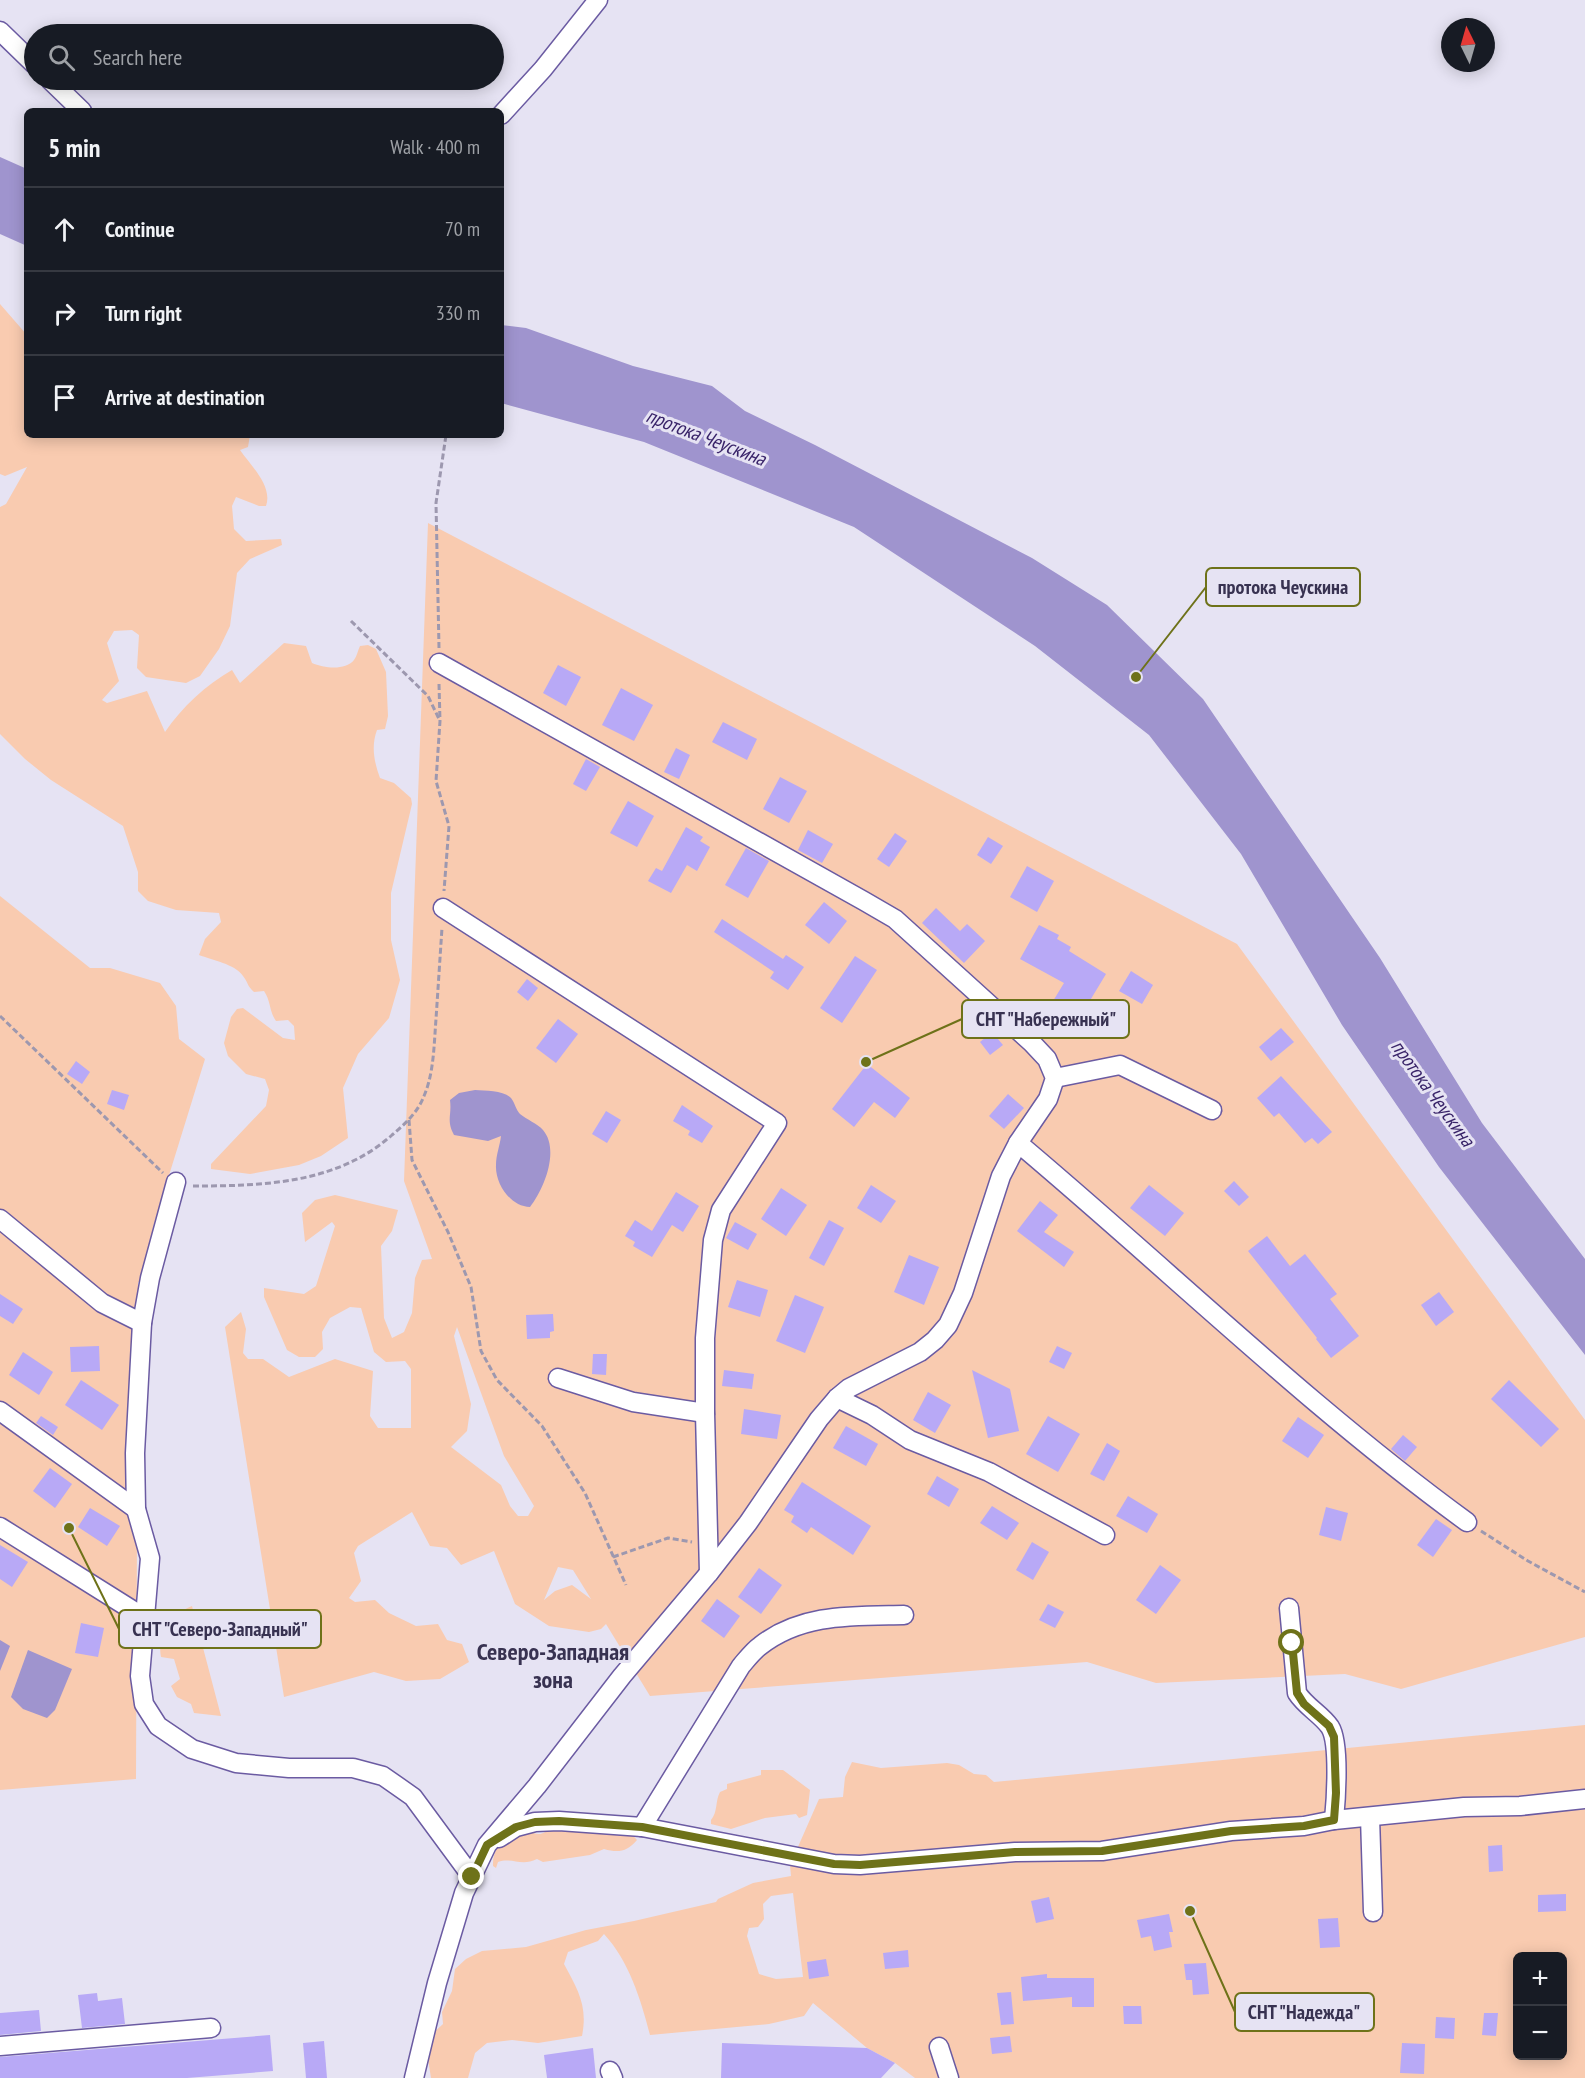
<!DOCTYPE html>
<meta charset="utf-8">
<style>
:root{--surface:#171b24;--page:#242831;--text:#f1f3f6;--muted:#9ea1a6;--line:#363941}
body{margin:0;font-family:"PT Sans Narrow",sans-serif;background:var(--page);color:var(--text)}
.controls{position:absolute;right:18px;bottom:18px;display:grid;overflow:hidden;border-radius:9px;box-shadow:0 3px 15px #0003}
.controls button{width:54px;height:54px;display:grid;place-items:center;padding:0;border:0;border-bottom:2px solid var(--line);background:var(--surface);color:var(--text);font:30px sans-serif}
.compass{position:absolute;left:1441px;top:18px;width:54px;height:54px;border-radius:50%;background:var(--surface);box-shadow:0 3px 15px #0003;rotate:355deg}
.stop{position:absolute;width:18px;height:18px;margin:-14px;border:4px solid #6e7219;border-radius:50%;background:#fff}
.stop.end{background:#6e7219;border-color:#fff;box-shadow:0 2px 6px #0008}
.list{margin:0;padding:0;list-style:none}
h2{display:flex;justify-content:space-between;align-items:center;height:78px;margin:0;padding:0 24px;font-size:26px}
h2 small{font-size:20px;font-weight:400;color:var(--muted)}
.list li{display:grid;grid-template-columns:39px 1fr auto;gap:18px;align-items:center;box-sizing:border-box;height:84px;padding:0 24px;border-top:2px solid var(--line)}
.list b{display:block;font-size:22px;white-space:nowrap}
.list em{font-size:20px;font-style:normal;color:var(--muted)}
.icon{flex:none;width:33px;height:33px;fill:none;stroke:currentColor;stroke-width:2;stroke-linecap:round;stroke-linejoin:round}
.map{position:relative;flex:none;width:1585px;height:2078px;overflow:hidden}
.search{position:absolute;background:var(--surface);box-shadow:0 3px 15px #0003;left:24px;top:24px;width:480px;height:66px;display:flex;align-items:center;gap:15px;box-sizing:border-box;padding:0 21px;border-radius:33px;color:var(--muted);font-size:22px}
.panel{position:absolute;background:var(--surface);box-shadow:0 3px 15px #0003;left:24px;top:108px;width:480px;height:330px;border-radius:9px}
.map>svg:first-child{display:block}
</style>
<div class="map">
<svg width="1585" height="2078" viewBox="0 0 1585 2078">
<rect width="100%" height="100%" fill="#e6e3f3"/>
<!-- green -->
<g fill="#f9cbb0" fill-rule="evenodd">
<path d="M0 304 27 335V435H250L248 447 240 450C251 466 273 486 266 506H259L236 497 232 506 234 529 246 541 281 539 282 545 250 559 237 573 230 626 219 649 200 676 186 683 146 677 137 668 139 635 132 630 114 631 107 643 119 681 102 700 107 703 147 691 165 732C182 707 206 685 232 670L240 683 284 643 306 646 312 663C324 668 345 671 354 660 357 656 358 650 360 646L368 645 376 649 386 672 388 716 385 729 377 730C371 746 374 762 380 778L394 783 411 798 412 804 391 893V940L400 980 389 1018 358 1054 343 1088 348 1138 321 1156 299 1165 250 1174 211 1169V1164L266 1106 269 1090 265 1079 246 1074 228 1056 224 1043 231 1017 237 1009 243 1008 283 1038 295 1040 294 1026 288 1020 276 1021C269 1011 271 1001 264 991L254 992C247 986 248 982 243 976 235 964 212 960 199 955L205 939 221 922 219 913 176 910 148 901 138 891V872L123 826 51 780 25 759 0 734V507L6 504 27 467 5 476 0 474Z"/>
<path d="M428 523 1237 944 1585 1420V1637L1401 1689 1345 1674 1156 1683 1087 1662 650 1696 606 1624 601 1629 589 1632 549 1626 515 1604 494 1551 461 1565 447 1548 430 1546 412 1512 358 1546 354 1553 361 1581 349 1598 355 1602 375 1600 389 1613 416 1626 438 1624 447 1640 462 1644 469 1662 440 1679 406 1681 374 1672 284 1697 225 1327 241 1312 246 1329 243 1353 248 1359H263L289 1377 335 1359 373 1371 370 1416 378 1428H411V1369L405 1361 386 1362 374 1352 361 1308 350 1307 330 1318 322 1332 323 1349 315 1357H299L287 1350 264 1297V1288L304 1294 316 1286 335 1226 332 1222 305 1242 302 1213 315 1200 335 1195 398 1210 392 1231 381 1246 384 1318 392 1338 404 1332 412 1313 415 1278 422 1260 432 1259 404 1181ZM457 1327 504 1456 534 1506 528 1516H518L510 1506 501 1485 451 1447 467 1431 471 1404 454 1336ZM558 1567 573 1570 591 1599 572 1585 555 1591 544 1600Z"/>
<path d="M0 896 90 968H110L160 983 176 1006 179 1039 205 1059 153 1227 145 1284 138 1282 136 1779 0 1790Z"/>
<path d="M192 1606 221 1716 194 1713 191 1704 177 1697 171 1686 180 1679 174 1659 161 1657C157 1632 170 1615 192 1606Z"/>
<path d="M1585 1725V2078H915L895 2063 867 2048 813 2003 804 2016 769 2024 650 2035C641 2000 629 1961 604 1934L598 1941 568 1952 564 1964C578 1990 588 2006 582 2036L538 2043 512 2040 487 2043 475 2053 468 2078H431L428 2059 431 2035 443 2024 442 2012 452 1991 455 1969 466 1959 482 1951 526 1947 586 1930 634 1921 716 1902 718 1899 753 1883 791 1876 790 1865 819 1799 843 1797 845 1777 852 1762 881 1768 947 1763 959 1765 974 1774 986 1775 994 1782ZM793 1893 803 1977 776 1979 759 1974 747 1936 749 1928 758 1927 764 1919 763 1904 771 1896ZM1518 1956H1562V2056H1518Z"/>
<path d="M761 1770H783L810 1790 807 1815 799 1818 796 1814 765 1818 731 1829 711 1824V1820C718 1812 715 1801 720 1792L727 1789V1784L761 1775Z"/>
<path d="M553 1829 628 1830 637 1840C627 1852 618 1853 604 1849L590 1855 543 1862 537 1859C521 1867 512 1857 498 1862L496 1868 493 1866C492 1845 508 1832 530 1832 535 1833 535 1834 540 1834 544 1833 549 1830 553 1829Z"/>
</g>
<!-- water -->
<g fill="#9f94ce">
<path d="M0 157 27 169V246L0 234Z"/>
<path d="M501 325 526 328 633 366 712 386 745 411 815 445 1032 558 1107 605 1203 699 1380 958 1482 1123 1585 1259V1355L1439 1167 1342 1025 1241 854 1149 735 1035 646 854 527 644 442 501 403Z"/>
<path d="M475 1090C486 1091 503 1090 511 1098 515 1103 516 1110 520 1114 527 1120 537 1123 543 1130 560 1150 544 1189 530 1207 511 1207 495 1184 496 1165 496 1155 500 1145 501 1136L488 1141 454 1135C446 1120 452 1116 450 1100L459 1093Z"/>
<path d="M0 1640 10 1646 0 1671Z"/>
<path d="M28 1650 72 1669 55 1710 47 1718 23 1709 11 1697Z"/>
</g>
<!-- building -->
<g fill="#b8a9f6">
<path d="M558 665 581 677 566 706 543 693Z"/>
<path d="M621 688 653 705 634 741 602 725Z"/>
<path d="M723 722 757 739 747 760 712 742Z"/>
<path d="M676 748 690 755 679 779 664 772Z"/>
<path d="M586 759 600 767 586 791 573 784Z"/>
<path d="M780 777 807 791 789 823 763 809Z"/>
<path d="M628 801 654 816 637 847 610 833Z"/>
<path d="M686 827 703 837 700 841 710 847 697 871 687 865 671 893 648 881 656 868 662 871Z"/>
<path d="M808 830 833 844 822 863 798 850Z"/>
<path d="M895 833 907 841 889 867 877 859Z"/>
<path d="M988 837 1003 846 991 864 977 855Z"/>
<path d="M746 848 769 861 748 898 725 885Z"/>
<path d="M1027 866 1054 881 1037 912 1010 897Z"/>
<path d="M824 902 847 921 829 944 805 925Z"/>
<path d="M936 908 960 931 967 924 985 941 964 963 922 923Z"/>
<path d="M722 919 783 959 786 955 804 967 788 990 770 978 774 972 714 932Z"/>
<path d="M1039 925 1059 935 1057 939 1071 947 1069 951 1106 974 1074 1027 1047 1011 1064 983 1020 959Z"/>
<path d="M855 956 877 970 842 1023 820 1008Z"/>
<path d="M1131 971 1153 985 1142 1004 1119 991Z"/>
<path d="M527 979 538 988 528 1001 517 992Z"/>
<path d="M558 1019 578 1034 556 1063 536 1048Z"/>
<path d="M1281 1028 1294 1042 1271 1061 1259 1047Z"/>
<path d="M992 1032 1003 1045 990 1055 980 1042Z"/>
<path d="M76 1061 90 1072 82 1084 67 1074Z"/>
<path d="M867 1064 910 1098 895 1118 874 1102 854 1127 832 1109Z"/>
<path d="M1281 1076 1332 1132 1318 1144 1312 1138 1305 1143 1279 1113 1274 1117 1257 1098Z"/>
<path d="M112 1090 129 1095 124 1110 107 1104Z"/>
<path d="M1008 1094 1024 1108 1004 1129 989 1116Z"/>
<path d="M682 1105 713 1126 702 1143 688 1135 690 1131 673 1121Z"/>
<path d="M606 1111 621 1120 607 1143 592 1134Z"/>
<path d="M1234 1181 1249 1197 1239 1206 1224 1191Z"/>
<path d="M871 1185 896 1201 881 1223 857 1208Z"/>
<path d="M1149 1185 1184 1213 1165 1236 1130 1208Z"/>
<path d="M781 1188 807 1205 786 1236 761 1219Z"/>
<path d="M676 1192 699 1206 683 1232 672 1225 652 1257 633 1246 635 1242 625 1236 635 1220 652 1231Z"/>
<path d="M1040 1201 1058 1215 1044 1232 1074 1252 1064 1267 1017 1231Z"/>
<path d="M829 1220 844 1228 824 1266 809 1258Z"/>
<path d="M735 1222 757 1234 748 1250 726 1238Z"/>
<path d="M1267 1236 1290 1266 1305 1254 1337 1294 1330 1299 1359 1336 1331 1358 1316 1339 1317 1338 1248 1251Z"/>
<path d="M909 1255 939 1267 924 1305 894 1292Z"/>
<path d="M737 1280 768 1290 760 1317 728 1307Z"/>
<path d="M1439 1292 1454 1312 1436 1326 1421 1305Z"/>
<path d="M0 1294 23 1309 13 1324 0 1316Z"/>
<path d="M795 1295 824 1307 805 1353 776 1341Z"/>
<path d="M553 1314 554 1331 550 1332V1338L527 1339 526 1315Z"/>
<path d="M99 1346 100 1371 71 1372 70 1347Z"/>
<path d="M1057 1346 1072 1353 1064 1369 1049 1362Z"/>
<path d="M23 1352 53 1372 39 1395 9 1375Z"/>
<path d="M593 1354H607L606 1375 592 1374Z"/>
<path d="M724 1370 754 1374 752 1389 722 1386Z"/>
<path d="M972 1370 1010 1389 1019 1431 988 1438Z"/>
<path d="M81 1380 119 1405 102 1430 65 1405Z"/>
<path d="M1509 1380 1559 1429 1541 1447 1491 1399Z"/>
<path d="M928 1392 951 1405 935 1433 913 1420Z"/>
<path d="M744 1409 781 1415 777 1439 741 1434Z"/>
<path d="M41 1416 58 1427 53 1435 36 1423Z"/>
<path d="M1048 1416 1080 1434 1058 1472 1026 1454Z"/>
<path d="M1298 1417 1324 1435 1308 1458 1282 1441Z"/>
<path d="M846 1426 878 1444 866 1466 833 1448Z"/>
<path d="M1403 1435 1417 1447 1405 1461 1391 1449Z"/>
<path d="M1107 1443 1120 1451 1104 1481 1090 1474Z"/>
<path d="M50 1468 72 1484 55 1508 33 1491Z"/>
<path d="M937 1476 959 1489 949 1507 927 1494Z"/>
<path d="M802 1482 871 1526 853 1555 811 1527 807 1533 791 1522 794 1516 784 1510Z"/>
<path d="M1128 1496 1158 1514 1147 1533 1116 1516Z"/>
<path d="M992 1506 1019 1523 1007 1540 980 1523Z"/>
<path d="M1326 1507 1348 1513 1341 1541 1319 1535Z"/>
<path d="M90 1508 120 1526 107 1546 78 1527Z"/>
<path d="M1436 1519 1452 1530 1433 1557 1417 1545Z"/>
<path d="M1032 1542 1049 1552 1033 1580 1016 1570Z"/>
<path d="M0 1545 28 1562 12 1587 0 1579Z"/>
<path d="M1160 1565 1181 1580 1156 1614 1136 1600Z"/>
<path d="M759 1568 782 1585 761 1614 738 1597Z"/>
<path d="M717 1599 740 1616 724 1638 701 1621Z"/>
<path d="M1048 1604 1064 1612 1055 1628 1039 1620Z"/>
<path d="M81 1623 104 1628 98 1657 75 1653Z"/>
<path d="M1502 1845 1503 1871 1489 1872 1488 1846Z"/>
<path d="M1566 1894V1911L1538 1912V1895Z"/>
<path d="M1049 1897 1054 1919 1036 1923 1031 1901Z"/>
<path d="M1169 1914 1173 1932H1169L1172 1947 1154 1951 1151 1936 1141 1938 1137 1920Z"/>
<path d="M1338 1918 1340 1947 1320 1948 1318 1919Z"/>
<path d="M908 1950 909 1967 885 1969 883 1953Z"/>
<path d="M826 1959 829 1976 809 1979 807 1962Z"/>
<path d="M1206 1963 1209 1994 1193 1995 1192 1980H1186L1184 1964Z"/>
<path d="M1047 1974V1978H1094V2007H1072V1997L1023 2001 1021 1977Z"/>
<path d="M1011 1992 1014 2024 1001 2025 997 1993Z"/>
<path d="M97 1993 98 2001 122 1998 125 2024 82 2028 78 1995Z"/>
<path d="M1123 2006H1141L1142 2024H1124Z"/>
<path d="M39 2010 41 2031 0 2035V2013Z"/>
<path d="M1484 2013H1498L1496 2036 1482 2035Z"/>
<path d="M1436 2017 1455 2018 1454 2039 1435 2038Z"/>
<path d="M270 2035 273 2071 187 2078H0V2057Z"/>
<path d="M1010 2036 1012 2052 992 2054 990 2038Z"/>
<path d="M324 2041 327 2078H306L303 2043Z"/>
<path d="M722 2043 867 2048 895 2063 881 2078H721Z"/>
<path d="M1402 2043 1425 2044 1424 2074 1400 2073Z"/>
<path d="M593 2048 596 2078H547L544 2055Z"/>
</g>
<g fill="none" stroke-linecap="round" stroke-linejoin="round">
<!-- minor casing -->
<g stroke="#6b5ba2" stroke-width="21">
<g id="minor">
<path d="M0 31 34 64"/>
<path d="M50 80 82 111"/>
<path d="M501 115 543 69 598 0"/>
<path d="M443 908 777 1123 721 1210 713 1240 705 1338V1413L709 1573"/>
<path d="M1055 1078 1120 1065 1212 1110"/>
<path d="M1018 1143C1168 1269 1309 1407 1467 1522"/>
<path d="M176 1182 150 1278 142 1323 135 1453 136 1509 150 1558 140 1676 144 1704 158 1726 192 1749 236 1763 289 1768H353L383 1776 413 1797 472 1877"/>
<path d="M0 1219 102 1303 142 1323"/>
<path d="M558 1378 633 1402 705 1413"/>
<path d="M837 1398 872 1415 910 1440 989 1472 1105 1535"/>
<path d="M0 1411 136 1509"/>
<path d="M0 1527 145 1618"/>
<path d="M1289 1608 1297 1693C1306 1707 1321 1714 1330 1727 1340 1743 1336 1800 1334 1820"/>
<path d="M1370 1817 1373 1912"/>
<path d="M642 1827 741 1666C747 1659 753 1651 760 1646 802 1613 853 1616 904 1615"/>
<path d="M499 1838 516 1827 535 1822 559 1821 642 1827 834 1864 860 1865 1015 1852 1102 1851 1231 1831 1304 1826 1334 1820 1464 1807 1520 1806 1585 1799"/>
<path d="M0 2046 211 2028"/>
<path d="M939 2047 949 2078"/>
<path d="M610 2071 613 2078"/>
<path d="M414 2078 437 1983 464 1893 487 1845 537 1786 622 1676 709 1573 748 1523 819 1419 837 1398 849 1388 920 1352 935 1340 948 1325 963 1293 1001 1176 1018 1143 1048 1099 1055 1078 1047 1059 1032 1043 895 919 864 901 439 663"/>
</g>
</g>
<!-- path -->
<g stroke="#9d98af" stroke-width="3" stroke-dasharray="6 3" stroke-linecap="butt">
<path d="M351 621 428 696 439 719"/>
<path d="M439 648 436 503 446 435"/>
<path d="M439 684 440 721 436 781 449 826 444 891"/>
<path d="M0 1016 163 1173"/>
<path d="M409 1120 412 1160 448 1232 471 1287 481 1351 497 1380 542 1426 585 1493 626 1585"/>
<path d="M193 1186C263 1186 337 1184 392 1135 405 1124 418 1112 424 1096 434 1073 434 1044 436 1019 438 989 440 958 442 928"/>
<path d="M1481 1531 1528 1561 1585 1592"/>
<path d="M613 1557 668 1538 692 1542"/>
</g>
<!-- minor -->
<use href="#minor" stroke="#fff" stroke-width="18"/>
</g>
<g fill="none" stroke-linecap="round" stroke-linejoin="round">
<!-- route -->
<path stroke="#6e7219" stroke-width="8" d="M472 1877 487 1845 516 1827 535 1822 559 1821 642 1827 834 1864 860 1865 1015 1852 1102 1851 1231 1831 1304 1826 1334 1820 1336 1793 1334 1737 1329 1726 1304 1704 1297 1693 1292 1643"/>
</g>
<g text-anchor="middle" stroke-width="6" stroke-linejoin="round" paint-order="stroke">
<!-- water labels -->
<g font-size="20" font-style="italic" fill="#392469" stroke="#e6e3f3">
<text transform="translate(706 437) rotate(21)" y="7">протока Чеускина</text>
<text transform="translate(1433 1093) rotate(54)" y="7">протока Чеускина</text>
</g>
<!-- district labels -->
<g font-size="24" font-weight="bold" fill="#383251" stroke="#e6e3f3">
<text x="553" y="1660">Северо-Западная<tspan x="553" dy="28">зона</tspan></text>
</g>
</g>
<!-- callouts -->
<path fill="none" stroke="#6e7219" stroke-width="2" d="M1136 677L1206 587M866 1062L962 1019M69 1528L119 1629M1190 1911L1235 2012"/>
<g fill="#6e7219" stroke="#e6e3f3" stroke-width="2">
<circle cx="1136" cy="677" r="6"/>
<circle cx="866" cy="1062" r="6"/>
<circle cx="69" cy="1528" r="6"/>
<circle cx="1190" cy="1911" r="6"/>
</g>
<g fill="#e6e3f3" stroke="#6e7219" stroke-width="2">
<rect x="1206" y="568" width="154" height="38" rx="6"/>
<rect x="962" y="1000" width="167" height="38" rx="6"/>
<rect x="119" y="1610" width="202" height="38" rx="6"/>
<rect x="1235" y="1993" width="139" height="38" rx="6"/>
</g>
<g font-size="20" text-anchor="middle" font-weight="bold" fill="#383251">
<text x="1283" y="594">протока Чеускина</text>
<text x="1046" y="1026">СНТ "Набережный"</text>
<text x="220" y="1636">СНТ "Северо-Западный"</text>
<text x="1304" y="2019">СНТ "Надежда"</text>
</g>
</svg>
<div class="controls">
<button>+</button>
<button>−</button>
</div>
<svg class="compass" viewBox="-18 -18 36 36"><path d="M0-13l5 13h-10z" fill="#e53935"/><path d="M0 13l5-13h-10z" fill="#9ea1a6"/></svg>
<div class="stop" style="left:1292px;top:1643px"></div>
<div class="stop end" style="left:472px;top:1877px"></div>
<div class="search"><svg class="icon" aria-label="search" viewBox="0 0 24 24"><circle cx="10" cy="10" r="6"/><path d="M15 15l6 6"/></svg>Search here</div>
<section class="panel">
<h2>5 min<small>Walk · 400 m</small></h2>
<ul class="list">
<li><svg class="icon" aria-label="ahead" viewBox="0 0 24 24"><path d="M12 20V5M6 11l6-6 6 6"/></svg><div><b>Continue</b></div><em>70 m</em></li>
<li><svg class="icon" aria-label="right" viewBox="0 0 24 24"><path d="M7 20v-9h11M14 6l5 5-5 5"/></svg><div><b>Turn right</b></div><em>330 m</em></li>
<li><svg class="icon" aria-label="arrive" viewBox="0 0 24 24"><path d="M6 21V4h12l-3 4 3 4H6"/></svg><div><b>Arrive at destination</b></div></li>
</ul>
</section>
</div>
